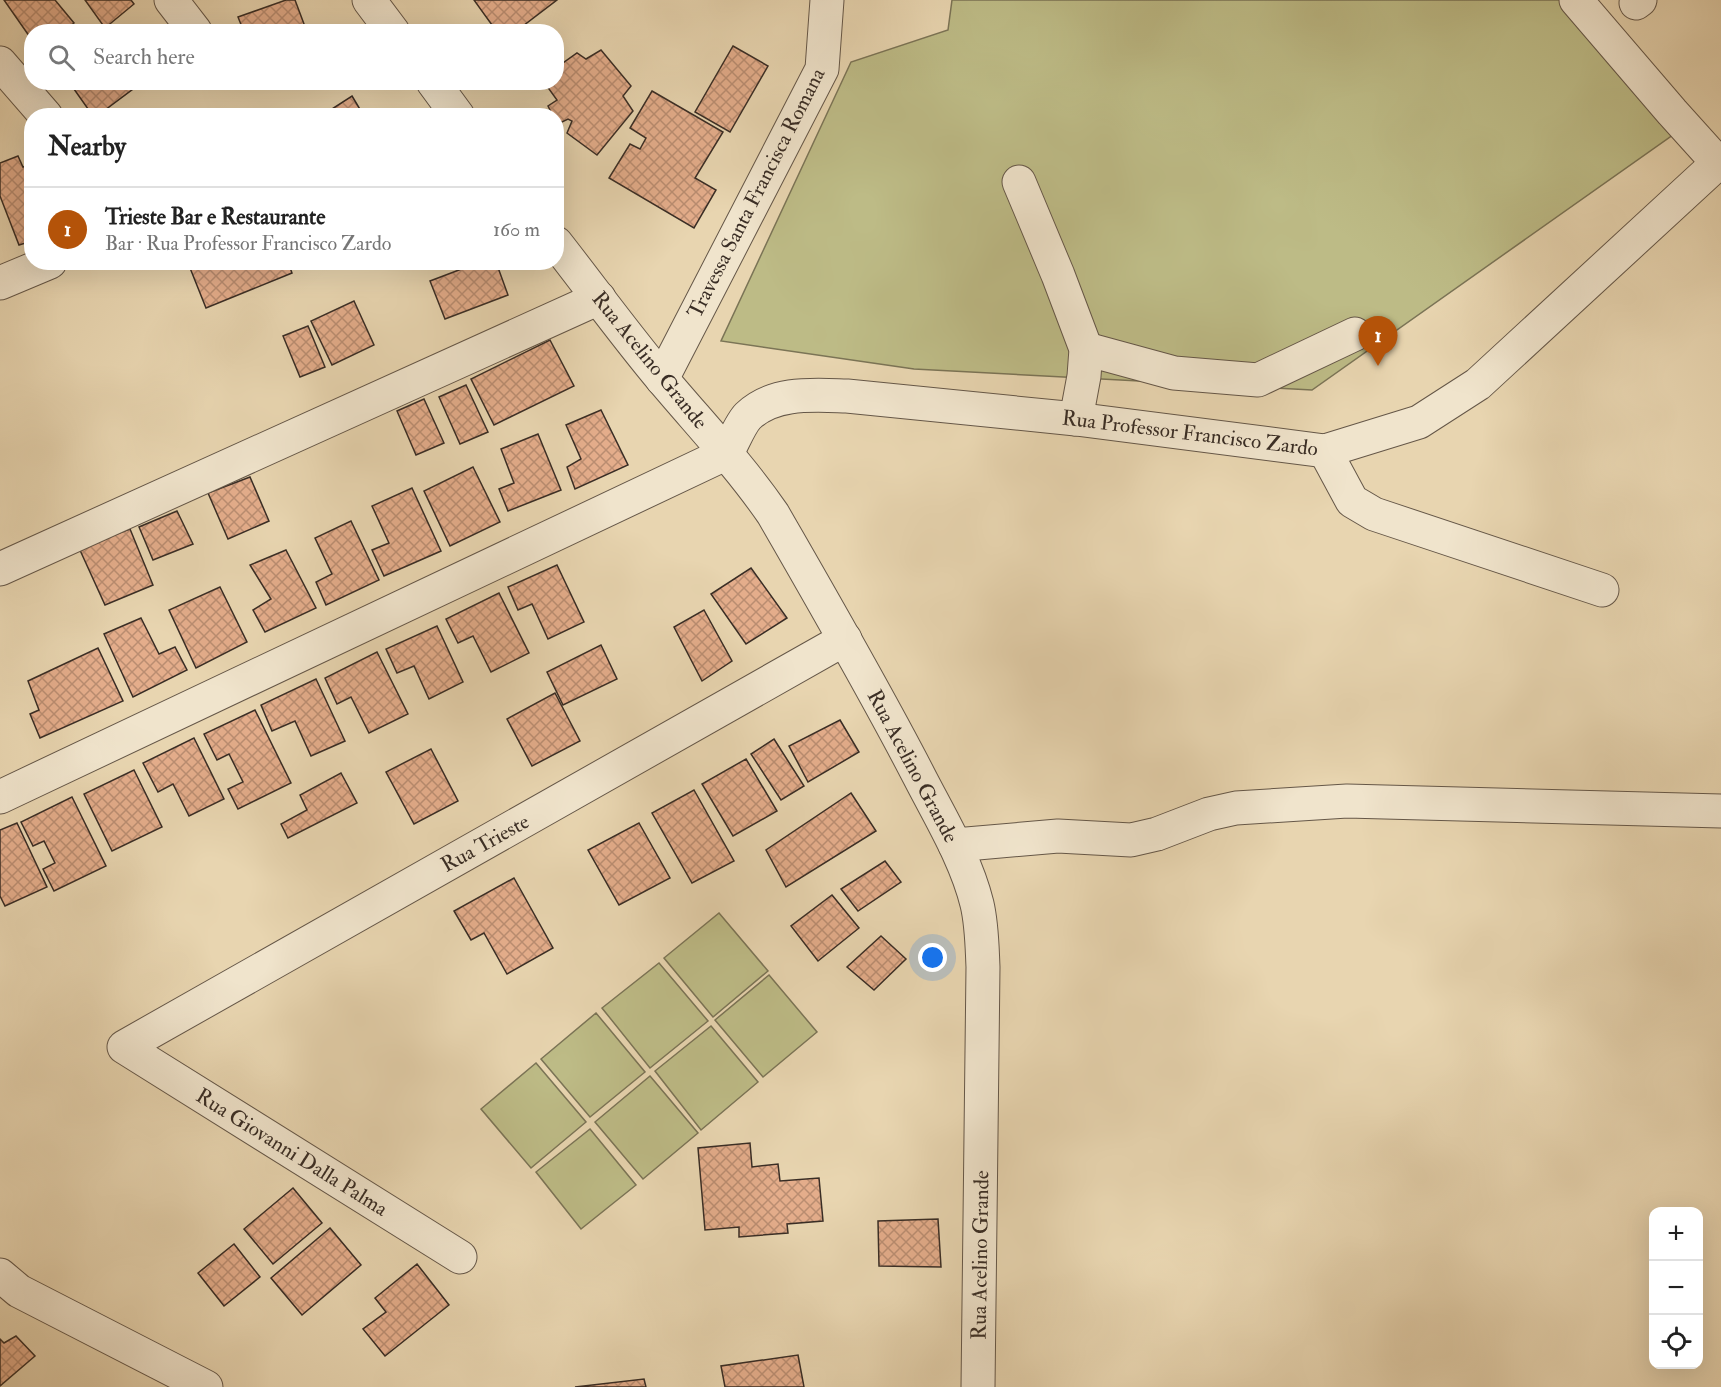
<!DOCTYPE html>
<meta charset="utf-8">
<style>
:root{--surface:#fff;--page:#f6f6f6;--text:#222;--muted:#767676;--line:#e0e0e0;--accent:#b45309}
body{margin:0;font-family:"IM FELL Double Pica",serif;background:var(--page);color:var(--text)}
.controls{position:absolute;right:18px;bottom:18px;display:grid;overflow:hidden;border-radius:12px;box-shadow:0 6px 24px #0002}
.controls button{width:54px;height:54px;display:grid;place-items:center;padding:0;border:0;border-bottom:2px solid var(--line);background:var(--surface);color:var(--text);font:30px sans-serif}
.you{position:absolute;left:933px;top:958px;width:21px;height:21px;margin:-15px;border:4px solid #fff;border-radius:50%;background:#1a73e8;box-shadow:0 0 0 9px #1a73e833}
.badge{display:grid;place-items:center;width:39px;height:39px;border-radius:50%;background:var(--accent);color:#fff;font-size:20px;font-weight:700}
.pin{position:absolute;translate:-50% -50px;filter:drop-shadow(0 2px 3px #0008)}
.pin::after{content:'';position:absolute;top:32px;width:21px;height:18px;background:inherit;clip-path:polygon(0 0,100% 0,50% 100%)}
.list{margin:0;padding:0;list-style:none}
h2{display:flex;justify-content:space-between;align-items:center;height:78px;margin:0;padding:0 24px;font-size:26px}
h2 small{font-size:20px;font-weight:400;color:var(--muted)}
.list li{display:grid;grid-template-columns:39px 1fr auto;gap:18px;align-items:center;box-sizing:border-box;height:84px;padding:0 24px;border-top:2px solid var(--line)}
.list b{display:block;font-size:22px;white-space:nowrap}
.list p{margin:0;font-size:20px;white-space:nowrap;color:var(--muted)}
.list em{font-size:20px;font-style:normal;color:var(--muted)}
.icon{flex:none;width:33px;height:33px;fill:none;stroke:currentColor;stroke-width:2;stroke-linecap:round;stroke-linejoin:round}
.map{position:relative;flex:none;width:1721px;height:1387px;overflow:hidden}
.search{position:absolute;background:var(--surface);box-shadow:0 6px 24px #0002;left:24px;top:24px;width:540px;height:66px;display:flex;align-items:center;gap:15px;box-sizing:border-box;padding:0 21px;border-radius:24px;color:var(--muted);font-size:22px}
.panel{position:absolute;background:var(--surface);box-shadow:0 6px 24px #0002;left:24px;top:108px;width:540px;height:162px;border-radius:24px}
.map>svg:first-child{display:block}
</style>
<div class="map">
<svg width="1721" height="1387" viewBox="0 0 1721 1387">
<defs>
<pattern id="building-cross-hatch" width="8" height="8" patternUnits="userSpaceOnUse" patternTransform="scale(1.5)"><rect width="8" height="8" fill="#e4ad8b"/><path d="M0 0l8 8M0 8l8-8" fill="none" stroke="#ba8d71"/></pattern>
</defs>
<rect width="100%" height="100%" fill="#e8d5b0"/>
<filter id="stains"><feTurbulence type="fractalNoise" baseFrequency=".00333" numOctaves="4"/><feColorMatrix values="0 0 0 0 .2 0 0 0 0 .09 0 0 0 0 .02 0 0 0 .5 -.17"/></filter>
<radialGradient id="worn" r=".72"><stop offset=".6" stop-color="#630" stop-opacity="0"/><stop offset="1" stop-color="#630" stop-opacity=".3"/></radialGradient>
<!-- grass -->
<g fill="#bdbb86" stroke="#7b7456" stroke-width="1.5">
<path d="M952 0H1575L1677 132 1312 390 914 369 721 341 851 62 948 30Z"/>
<path d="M719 913 768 971 713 1017 664 958Z"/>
<path d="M659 963 708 1021 650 1068 602 1008Z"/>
<path d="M769 975 817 1032 763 1077 715 1020Z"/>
<path d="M596 1013 645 1072 590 1117 541 1059Z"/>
<path d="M711 1026 758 1082 701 1130 655 1071Z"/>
<path d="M536 1063 586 1122 531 1168 481 1109Z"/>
<path d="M650 1076 698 1133 643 1179 595 1122Z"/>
<path d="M590 1129 636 1185 581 1229 536 1172Z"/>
</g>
<!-- building -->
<g fill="url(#building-cross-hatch)" stroke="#392d25" stroke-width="1.5">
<path d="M4 0H55L74 23 64 32H32V40Z"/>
<path d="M85 0H131L134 4 105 28Z"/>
<path d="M286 0H295L307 32H244L238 17Z"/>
<path d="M474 0H557L515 32H497Z"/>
<path d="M733 46 768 66 730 132 695 112Z"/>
<path d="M601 50 631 86 623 96 633 111 597 155 567 133 572 121 568 119 558 124 556 116H553L548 106 557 100 544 82H556V68L577 53 586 59Z"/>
<path d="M69 82H128L133 89 97 116H93Z"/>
<path d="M652 91 723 132 695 178 716 190 694 228 609 178 630 144 640 149 646 138 630 128Z"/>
<path d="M352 96 364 116H321Z"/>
<path d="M18 156 23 167 32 164V241L19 245 0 196V163Z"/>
<path d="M203 262H288L292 273 206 308 190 268Z"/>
<path d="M480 262H496L508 295 445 319 430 281Z"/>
<path d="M354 301 374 345 332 365 311 321Z"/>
<path d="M308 326 325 367 300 377 283 336Z"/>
<path d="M550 340 574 386 494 425 471 379Z"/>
<path d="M466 385 488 432 460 444 439 397Z"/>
<path d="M424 399 444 443 416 455 397 411Z"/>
<path d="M601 410 628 465 575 489 567 467 581 459 566 425Z"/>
<path d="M538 434 561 490 508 511 499 489 514 483 501 449Z"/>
<path d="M473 467 500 522 450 546 424 491Z"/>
<path d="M250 477 269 521 228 539 208 493Z"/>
<path d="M412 488 441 551 384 576 372 550 389 543 372 506Z"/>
<path d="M177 511 193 544 153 560 139 527Z"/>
<path d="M351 521 379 580 326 605 316 582 332 574 315 538Z"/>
<path d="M130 529 153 585 105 605 79 548Z"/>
<path d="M286 550 316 608 265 632 253 610 271 599 250 565Z"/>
<path d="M557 565 584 622 548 639 532 604 518 610 508 587Z"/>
<path d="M751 568 787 618 746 644 711 594Z"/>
<path d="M220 587 247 642 196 668 169 610Z"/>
<path d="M499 593 529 653 491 672 473 636 458 643 446 619Z"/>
<path d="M704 610 732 661 702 681 674 627Z"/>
<path d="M141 618 159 654 175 647 187 670 133 697 104 634Z"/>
<path d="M437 626 463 682 429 699 414 666 397 673 386 649Z"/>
<path d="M601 645 617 679 563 705 547 672Z"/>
<path d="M98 648 123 701 40 738 30 714 39 710 28 681Z"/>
<path d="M377 652 408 714 369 733 351 697 337 704 325 678Z"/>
<path d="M316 679 345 741 311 756 295 721 272 731 261 705Z"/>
<path d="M555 693 580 741 532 766 507 719Z"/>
<path d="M255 710 291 783 238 809 228 789 243 782 229 754 217 760 204 734Z"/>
<path d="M840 720 859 752 808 782 789 746Z"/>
<path d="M194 738 224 799 189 816 173 784 158 792 143 763Z"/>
<path d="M774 739 804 786 781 800 751 754Z"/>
<path d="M431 749 458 801 414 824 386 772Z"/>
<path d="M746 759 777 811 733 836 702 784Z"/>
<path d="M134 770 162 827 112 851 84 794Z"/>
<path d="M341 773 357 803 288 838 281 824 307 810 300 795Z"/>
<path d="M694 790 734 861 692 883 652 813Z"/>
<path d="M851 793 876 831 786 887 766 850Z"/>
<path d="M72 797 106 866 54 891 43 869 55 863 44 841 33 846 21 822Z"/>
<path d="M17 823 47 887 5 906 0 896V830Z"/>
<path d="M639 823 670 878 619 905 588 850Z"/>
<path d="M885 861 901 882 858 911 841 889Z"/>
<path d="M514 878 553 948 507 974 484 933 471 940 454 911Z"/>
<path d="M832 895 859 928 818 961 791 926Z"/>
<path d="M881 936 906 959 874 990 847 967Z"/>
<path d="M750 1143 752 1167 778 1164 780 1181 819 1178 823 1221 787 1224 788 1233 739 1237V1227L705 1230 698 1148Z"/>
<path d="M293 1188 322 1223 273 1264 244 1229Z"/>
<path d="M938 1219 941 1267 879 1266 878 1221Z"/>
<path d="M330 1228 361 1265 302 1315 271 1278Z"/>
<path d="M234 1244 260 1277 224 1306 198 1273Z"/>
<path d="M417 1264 449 1305 385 1356 363 1329 386 1312 375 1298Z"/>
<path d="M16 1336 35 1356 0 1386V1339L4 1343Z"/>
<path d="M798 1355 804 1387H725L721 1366Z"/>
<path d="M644 1379 646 1387H575Z"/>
</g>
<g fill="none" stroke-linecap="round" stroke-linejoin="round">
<!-- minor casing -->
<g stroke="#655748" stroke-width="35">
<g id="minor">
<path d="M171 0 195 31"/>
<path d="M369 0 393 32"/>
<path d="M1576 0 1672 112 1718 163"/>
<path d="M1636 3 1640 0"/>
<path d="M0 63 46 116"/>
<path d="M433 82 458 116"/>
<path d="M1019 182 1058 275 1086 349 1084 376 1076 419"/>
<path d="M556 243C592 289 626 336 663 380 700 424 740 466 773 514 823 601 873 687 919 776 940 817 966 859 977 904 982 925 982 946 983 967L978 1387"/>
<path d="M0 283 50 262"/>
<path d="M1086 349 1174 373 1258 380 1355 334"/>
<path d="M662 379 822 69 827 0"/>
<path d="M1325 451 1352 501 1374 514 1602 590"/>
<path d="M0 569 599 298"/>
<path d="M0 797 727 453C733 443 740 424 748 416 774 391 814 395 847 396L1076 419 1325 451 1419 422 1478 384 1721 160"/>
<path d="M955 845 1058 836 1131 840 1157 834 1209 814 1236 808 1347 801 1721 811"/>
<path d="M460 1257 124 1047 845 639"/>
<path d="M0 1275 19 1291 206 1387"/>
</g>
</g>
<!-- minor -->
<use href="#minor" stroke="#f0e4cc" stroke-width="33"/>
</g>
<g text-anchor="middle" stroke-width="5" stroke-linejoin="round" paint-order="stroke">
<!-- street labels -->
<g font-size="21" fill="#392d25" stroke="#f0e4cc">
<text transform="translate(756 193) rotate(-63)" y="7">Travessa Santa Francisca Romana</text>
<text transform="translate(650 360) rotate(51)" y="7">Rua Acelino Grande</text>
<text transform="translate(1190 433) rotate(7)" y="7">Rua Professor Francisco Zardo</text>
<text transform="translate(913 766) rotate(62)" y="7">Rua Acelino Grande</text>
<text transform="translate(485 843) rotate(-29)" y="7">Rua Trieste</text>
<text transform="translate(292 1152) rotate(32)" y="7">Rua Giovanni Dalla Palma</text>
<text transform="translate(980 1255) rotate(-89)" y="7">Rua Acelino Grande</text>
</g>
</g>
<rect width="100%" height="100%" filter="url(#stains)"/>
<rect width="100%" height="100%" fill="url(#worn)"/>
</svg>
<div class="controls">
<button>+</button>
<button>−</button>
<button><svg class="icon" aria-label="locate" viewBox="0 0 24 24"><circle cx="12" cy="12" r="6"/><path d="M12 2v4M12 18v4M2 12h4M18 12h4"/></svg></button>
</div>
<div class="you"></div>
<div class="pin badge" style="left:1378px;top:366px">1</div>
<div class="search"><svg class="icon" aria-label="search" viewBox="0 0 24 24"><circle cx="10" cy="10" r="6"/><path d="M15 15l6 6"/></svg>Search here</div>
<section class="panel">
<h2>Nearby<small></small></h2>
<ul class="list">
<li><span class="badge">1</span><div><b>Trieste Bar e Restaurante</b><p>Bar · Rua Professor Francisco Zardo</p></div><em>160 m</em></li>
</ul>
</section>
</div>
